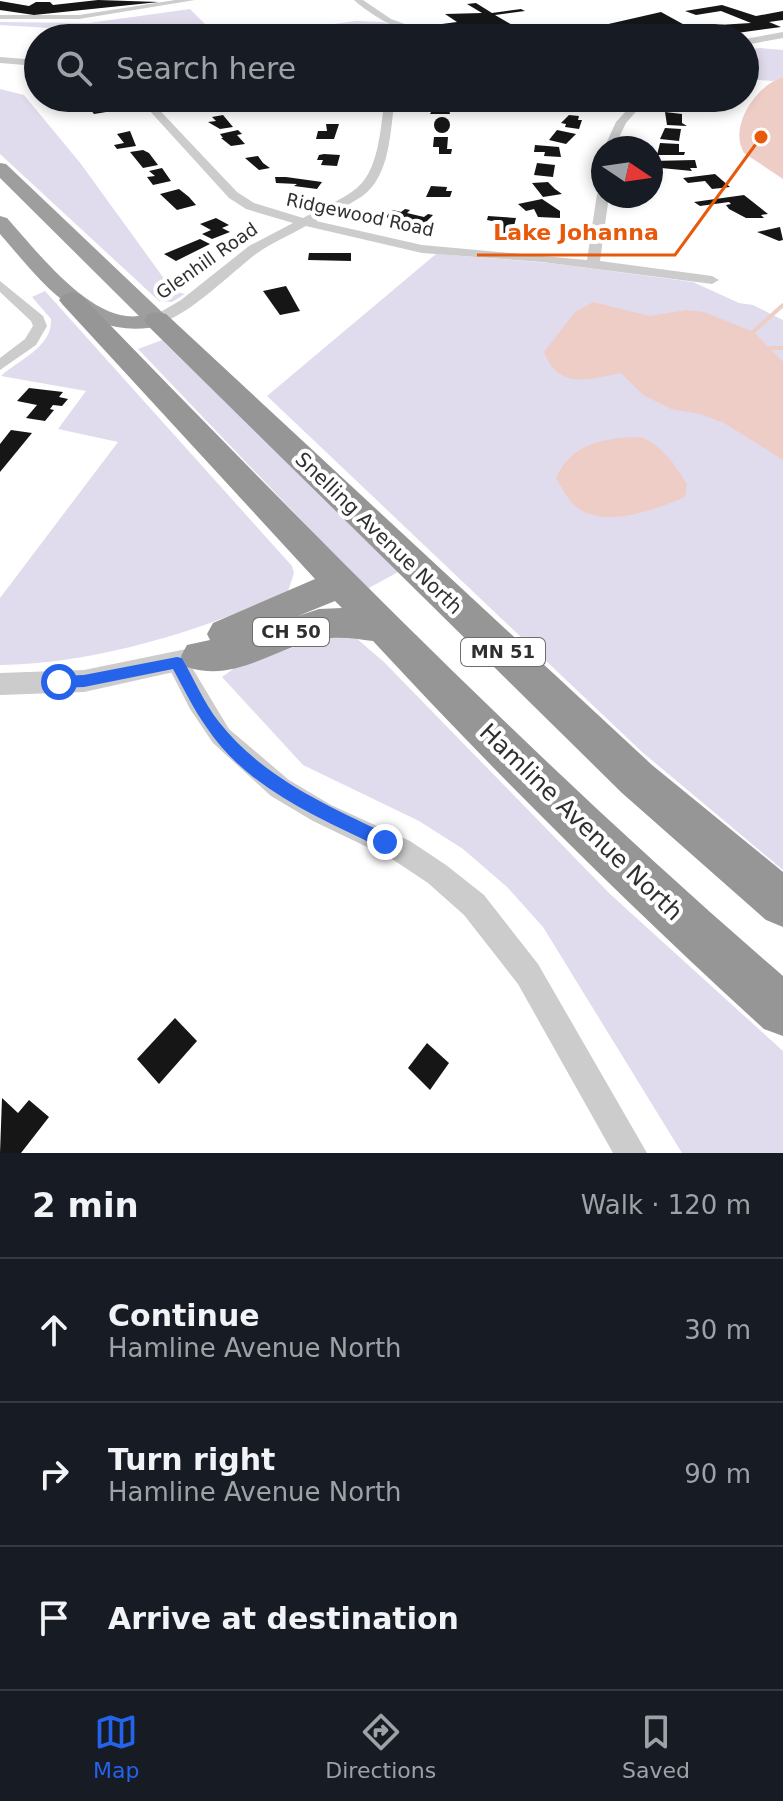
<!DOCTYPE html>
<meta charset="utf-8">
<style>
:root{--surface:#171b24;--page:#20242c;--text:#f1f3f6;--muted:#9ea1a6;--line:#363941;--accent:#2563eb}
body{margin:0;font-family:"DejaVu Sans",sans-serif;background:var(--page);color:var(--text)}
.compass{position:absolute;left:591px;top:136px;width:72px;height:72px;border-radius:50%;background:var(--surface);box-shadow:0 4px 12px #0003;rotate:103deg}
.stop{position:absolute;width:24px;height:24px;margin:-18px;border:6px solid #2563eb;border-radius:50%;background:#fff}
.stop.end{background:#2563eb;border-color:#fff;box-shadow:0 2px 8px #0008}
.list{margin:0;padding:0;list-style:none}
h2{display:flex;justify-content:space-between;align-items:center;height:104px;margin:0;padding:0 32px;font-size:34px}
h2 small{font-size:26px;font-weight:400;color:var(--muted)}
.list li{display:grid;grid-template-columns:52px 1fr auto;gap:24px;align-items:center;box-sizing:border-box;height:144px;padding:0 32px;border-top:2px solid var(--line)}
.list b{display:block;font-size:30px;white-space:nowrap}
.list p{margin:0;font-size:26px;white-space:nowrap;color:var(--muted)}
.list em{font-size:26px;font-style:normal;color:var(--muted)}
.icon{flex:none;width:44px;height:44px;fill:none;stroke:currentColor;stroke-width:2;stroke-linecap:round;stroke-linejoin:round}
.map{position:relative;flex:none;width:783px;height:1153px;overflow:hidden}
.search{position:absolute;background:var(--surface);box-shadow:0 4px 12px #0003;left:24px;right:24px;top:24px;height:88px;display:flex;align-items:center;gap:20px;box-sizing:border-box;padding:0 28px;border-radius:44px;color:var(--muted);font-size:30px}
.sheet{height:536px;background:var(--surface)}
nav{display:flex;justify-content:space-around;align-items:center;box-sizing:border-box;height:112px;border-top:2px solid var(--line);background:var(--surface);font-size:22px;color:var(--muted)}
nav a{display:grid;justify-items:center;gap:4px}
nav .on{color:var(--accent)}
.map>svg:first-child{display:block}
</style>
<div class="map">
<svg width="783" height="1153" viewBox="0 0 783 1153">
<rect width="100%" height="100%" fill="#fff"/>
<!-- green -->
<g fill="#e0dced">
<path d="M190 9 219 38 0 25V22L89 23Z"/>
<path d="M356 21 383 22 431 38H229Z"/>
<path d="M760 48 783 50V77L773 81 745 79V50Z"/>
<path d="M0 89 24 95 81 164 173 291 185 294 172 302 159 301 0 154Z"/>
<path d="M436 254 550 263 693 282 739 303 753 305 783 320V870L642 752 267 396Z"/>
<path d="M45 291 292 566 294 573 288 591C203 631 94 664 0 665V598L118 442 58 429 86 391 1 376C18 360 53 347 51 319L32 297Z"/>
<path d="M162 340 400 571 367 589 138 349Z"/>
<path d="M329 635 356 638 384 662 610 894 783 1051V1153H682L543 927 507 887 463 849 419 821 303 765 222 677 236 667Z"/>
</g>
<!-- water -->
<g fill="#eecdc7">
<path d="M783 77V179L744 153C728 127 756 85 783 77Z"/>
<path d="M593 302 650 316 686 310 704 312 754 332 783 362V460L724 423 700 414 671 409 643 395 621 373C589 379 559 391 544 352L575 312Z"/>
<path d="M641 437C664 447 674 464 687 484L685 497C657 509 608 528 579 509 569 503 562 488 556 478 572 442 605 438 641 437Z"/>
</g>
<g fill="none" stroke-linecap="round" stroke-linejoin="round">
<!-- stream -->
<g stroke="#eecdc7" stroke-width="4">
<path d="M753 332 783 305"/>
<path d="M770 348H783"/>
</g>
</g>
<!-- building -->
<g fill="#161616">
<path d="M98 0 159 2 34 15 0 10V1L29 6 36 2H50L53 5Z"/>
<path d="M476 3 492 13 521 9 525 11 495 15 519 29 542 26 550 30 491 38 474 34 460 36 442 24 457 22 445 14 482 13 467 4Z"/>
<path d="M722 5 756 16 783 11V20L769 22 781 27 737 33 718 25 751 23 721 11 696 15 685 11Z"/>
<path d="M661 12 690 28 696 27 713 34 702 36 689 33 683 34 692 38H669L650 30 620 35 614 32 604 34 591 28Z"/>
<path d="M291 98H315L313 107 299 108 297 102 289 101Z"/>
<path d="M434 99 447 100 450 114H430L435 105H430V101Z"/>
<path d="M344 100H358L356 109 339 111 340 107H335L336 104H343Z"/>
<path d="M675 101 699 103V110H671Z"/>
<path d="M101 102 112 111 94 114 85 103Z"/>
<path d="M665 112 682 114V123L687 126 667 125Z"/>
<path d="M223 115 233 127 220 129 208 122 216 121 212 117Z"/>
<path d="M569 115 579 116 578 120H582L579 129 565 127 566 124 561 123Z"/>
<circle cx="442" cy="125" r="8"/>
<path d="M326 124H339L334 139H316L318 131H327Z"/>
<path d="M665 128 681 129 679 141 660 139Z"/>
<path d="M238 130 242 134 237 135 245 144 231 146 221 138H223L220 134Z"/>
<path d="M557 130 576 134 566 144 549 140Z"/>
<path d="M130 131 136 146 117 149 114 145 124 143 117 134Z"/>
<path d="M434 137H448L447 149H452L451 154H439V147H433Z"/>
<path d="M660 143 679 144V152H685L684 155H657L658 157 651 158V153L657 155Z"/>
<path d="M535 145 559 147 561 157 544 156 545 152H534Z"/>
<path d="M143 150 149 153 158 165 143 168 130 152Z"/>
<path d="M324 154 340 155 337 166 321 165 323 160H317L319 155Z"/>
<path d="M258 156 263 163 270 168 259 170 245 158Z"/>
<path d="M695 160 697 168H690L692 171 651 167V161Z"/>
<path d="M537 163 555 165 553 177 534 175Z"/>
<path d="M162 168 171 181 153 185 147 177 155 176 149 171Z"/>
<path d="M715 174 730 187 712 189 705 181 688 183 683 178Z"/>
<path d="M275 177H286L322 182 317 189 294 186 297 184 276 183Z"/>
<path d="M548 182 555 189 562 194 543 197 532 183Z"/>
<path d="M431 186 447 187 446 191H452L450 197H426Z"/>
<path d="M179 189 189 197 196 205 177 210 160 194Z"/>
<path d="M744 195 768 214 761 215 764 218H746L729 209 726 205 731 204 729 202 700 206 694 202Z"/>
<path d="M542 199 560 211V218L538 217 534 209 526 211 518 204Z"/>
<path d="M405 209 410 210 407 213 424 217 428 214 433 215 422 226 385 217 393 210 401 212Z"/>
<path d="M488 216 516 218 512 234 494 232 497 222 487 220Z"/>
<path d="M216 218 229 225 222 228 230 232 212 239 202 234 211 230 200 224Z"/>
<path d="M780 227 783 240 779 241 757 232Z"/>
<path d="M200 239 210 244 176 261 164 254Z"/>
<path d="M309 253H351V261L308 260Z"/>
<path d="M286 286 300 311 280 315 263 291Z"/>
<path d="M29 388 63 392 59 397 68 399 62 406 53 405 50 409 54 410 45 421 26 418 37 405 17 401Z"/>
<path d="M11 430 32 433 0 472V444Z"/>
<path d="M175 1018 197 1041 159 1084 137 1059Z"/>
<path d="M427 1043 449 1063 430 1090 408 1068Z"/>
<path d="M2 1098 18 1113 29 1100 49 1117 21 1153H0Z"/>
</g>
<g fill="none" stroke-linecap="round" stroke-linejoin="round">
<!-- minor -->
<g fill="#ccc" fill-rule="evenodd">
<path d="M175 0H195L79 19H0V15H79Z"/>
<path d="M354 0H363L391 19 443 38C411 38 378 21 354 0Z"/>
<path d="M783 32V38L745 45V39Z"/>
<path d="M0 57 38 60V66L0 63Z"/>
<path d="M138 98H148L237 192 254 203 303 218C319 209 338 202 353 191 380 173 380 127 385 98H395C390 130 391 177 361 197 347 206 331 213 316 221L422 245 587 260 597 194 603 190V196H609L600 261 712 276 719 280 712 284 542 262 422 253 306 226C290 235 271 243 256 254 234 270 178 327 152 323V317L181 300 249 246 293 223 246 209 229 198Z"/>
<path d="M638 98H648L626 123 614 148H604L616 122Z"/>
<path d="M0 281 43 316 47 326 36 345 0 370V358L25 339 33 326 31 321 0 292Z"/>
<path d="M177 653 185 656 229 729 289 780 331 805 410 841 446 865 484 895 538 964 647 1153H613L518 984 464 915 428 883 392 859 313 821 271 796 213 743 190 709 166 662 169 656Z"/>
</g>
<!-- tertiary -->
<path fill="#ccc" fill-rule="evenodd" d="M201 646 210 649 214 656 210 663 201 666 84 692 0 695V673L84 670Z"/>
<!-- trunk -->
<path fill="#9e9e9e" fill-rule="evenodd" d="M0 163 6 164 165 315 169 320 165 325C87 344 46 287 0 234V216L7 218C36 250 91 323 139 316L0 178Z"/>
<!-- motorway -->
<g fill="#969696" fill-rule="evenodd">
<path d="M72 292 81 295C308 529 535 762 783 976V1036L764 1029C628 905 498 776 373 641 357 639 340 636 324 639 276 645 238 684 187 667L181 656 187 645 210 640 207 634 213 623 315 579 63 305 59 300 63 295ZM335 601 342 608 319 609 298 616Z"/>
<path d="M157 312 166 314 652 765 783 872V927L766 920 622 793 148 326 144 320 148 314Z"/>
</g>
</g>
<!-- route -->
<path fill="#2563eb" d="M177 657 182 658C194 679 204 703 219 722 263 778 328 806 391 836L393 842 391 847H379C317 817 247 788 207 728 194 710 184 689 173 669L84 687 59 688 52 682 59 676 84 675Z"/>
<g text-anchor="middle" stroke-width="8" stroke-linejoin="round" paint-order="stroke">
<!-- far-street labels -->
<g font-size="18" fill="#2f2f2f" stroke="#fff">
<text transform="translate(360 215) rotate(12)" y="6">Ridgewood Road</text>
<text transform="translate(207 261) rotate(-35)" y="6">Glenhill Road</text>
</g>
<!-- shield labels -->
<g fill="#fff" stroke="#6d6d6d" stroke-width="2">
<rect x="253" y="618" width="76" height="28" rx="6"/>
<rect x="461" y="638" width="84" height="28" rx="6"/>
</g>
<g font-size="18" font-weight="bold" fill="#2f2f2f">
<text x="291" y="638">CH 50</text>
<text x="503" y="658">MN 51</text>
</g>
<!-- street labels -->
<g font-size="20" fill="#2f2f2f" stroke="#fff">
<text transform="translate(379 533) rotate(44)" y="7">Snelling Avenue North</text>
</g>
<!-- near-street labels -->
<g font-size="24" fill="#2f2f2f" stroke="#fff">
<text transform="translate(581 822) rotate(44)" y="8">Hamline Avenue North</text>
</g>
</g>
<!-- callouts -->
<path fill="none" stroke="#e8590c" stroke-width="3" d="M761 137L675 255H477"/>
<circle fill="#e8590c" stroke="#fff" stroke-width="3" cx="761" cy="137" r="8"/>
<g font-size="22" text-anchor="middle" font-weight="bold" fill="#e8590c" stroke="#fff" stroke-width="8" stroke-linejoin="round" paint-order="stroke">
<text x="576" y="240">Lake Johanna</text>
</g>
</svg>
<svg class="compass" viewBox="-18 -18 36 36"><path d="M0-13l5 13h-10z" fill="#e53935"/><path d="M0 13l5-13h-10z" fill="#9ea1a6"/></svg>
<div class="stop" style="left:59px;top:682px"></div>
<div class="stop end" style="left:385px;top:842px"></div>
<div class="search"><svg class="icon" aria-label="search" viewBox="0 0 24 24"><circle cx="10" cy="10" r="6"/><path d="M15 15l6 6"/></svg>Search here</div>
</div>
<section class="sheet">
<h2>2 min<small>Walk · 120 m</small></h2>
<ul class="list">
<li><svg class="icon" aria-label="ahead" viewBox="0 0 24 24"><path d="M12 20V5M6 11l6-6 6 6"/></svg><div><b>Continue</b><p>Hamline Avenue North</p></div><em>30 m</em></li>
<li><svg class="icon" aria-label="right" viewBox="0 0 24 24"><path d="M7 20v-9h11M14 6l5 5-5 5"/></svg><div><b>Turn right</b><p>Hamline Avenue North</p></div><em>90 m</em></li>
<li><svg class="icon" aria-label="arrive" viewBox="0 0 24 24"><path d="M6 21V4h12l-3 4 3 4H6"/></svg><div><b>Arrive at destination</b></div></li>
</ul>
</section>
<nav>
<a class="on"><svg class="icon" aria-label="map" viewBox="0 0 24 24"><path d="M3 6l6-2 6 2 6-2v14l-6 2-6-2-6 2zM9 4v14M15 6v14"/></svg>Map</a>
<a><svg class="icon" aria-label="directions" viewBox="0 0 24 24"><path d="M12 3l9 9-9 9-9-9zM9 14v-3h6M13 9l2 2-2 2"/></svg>Directions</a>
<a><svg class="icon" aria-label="saved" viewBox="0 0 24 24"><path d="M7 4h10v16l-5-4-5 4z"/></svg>Saved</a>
</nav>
